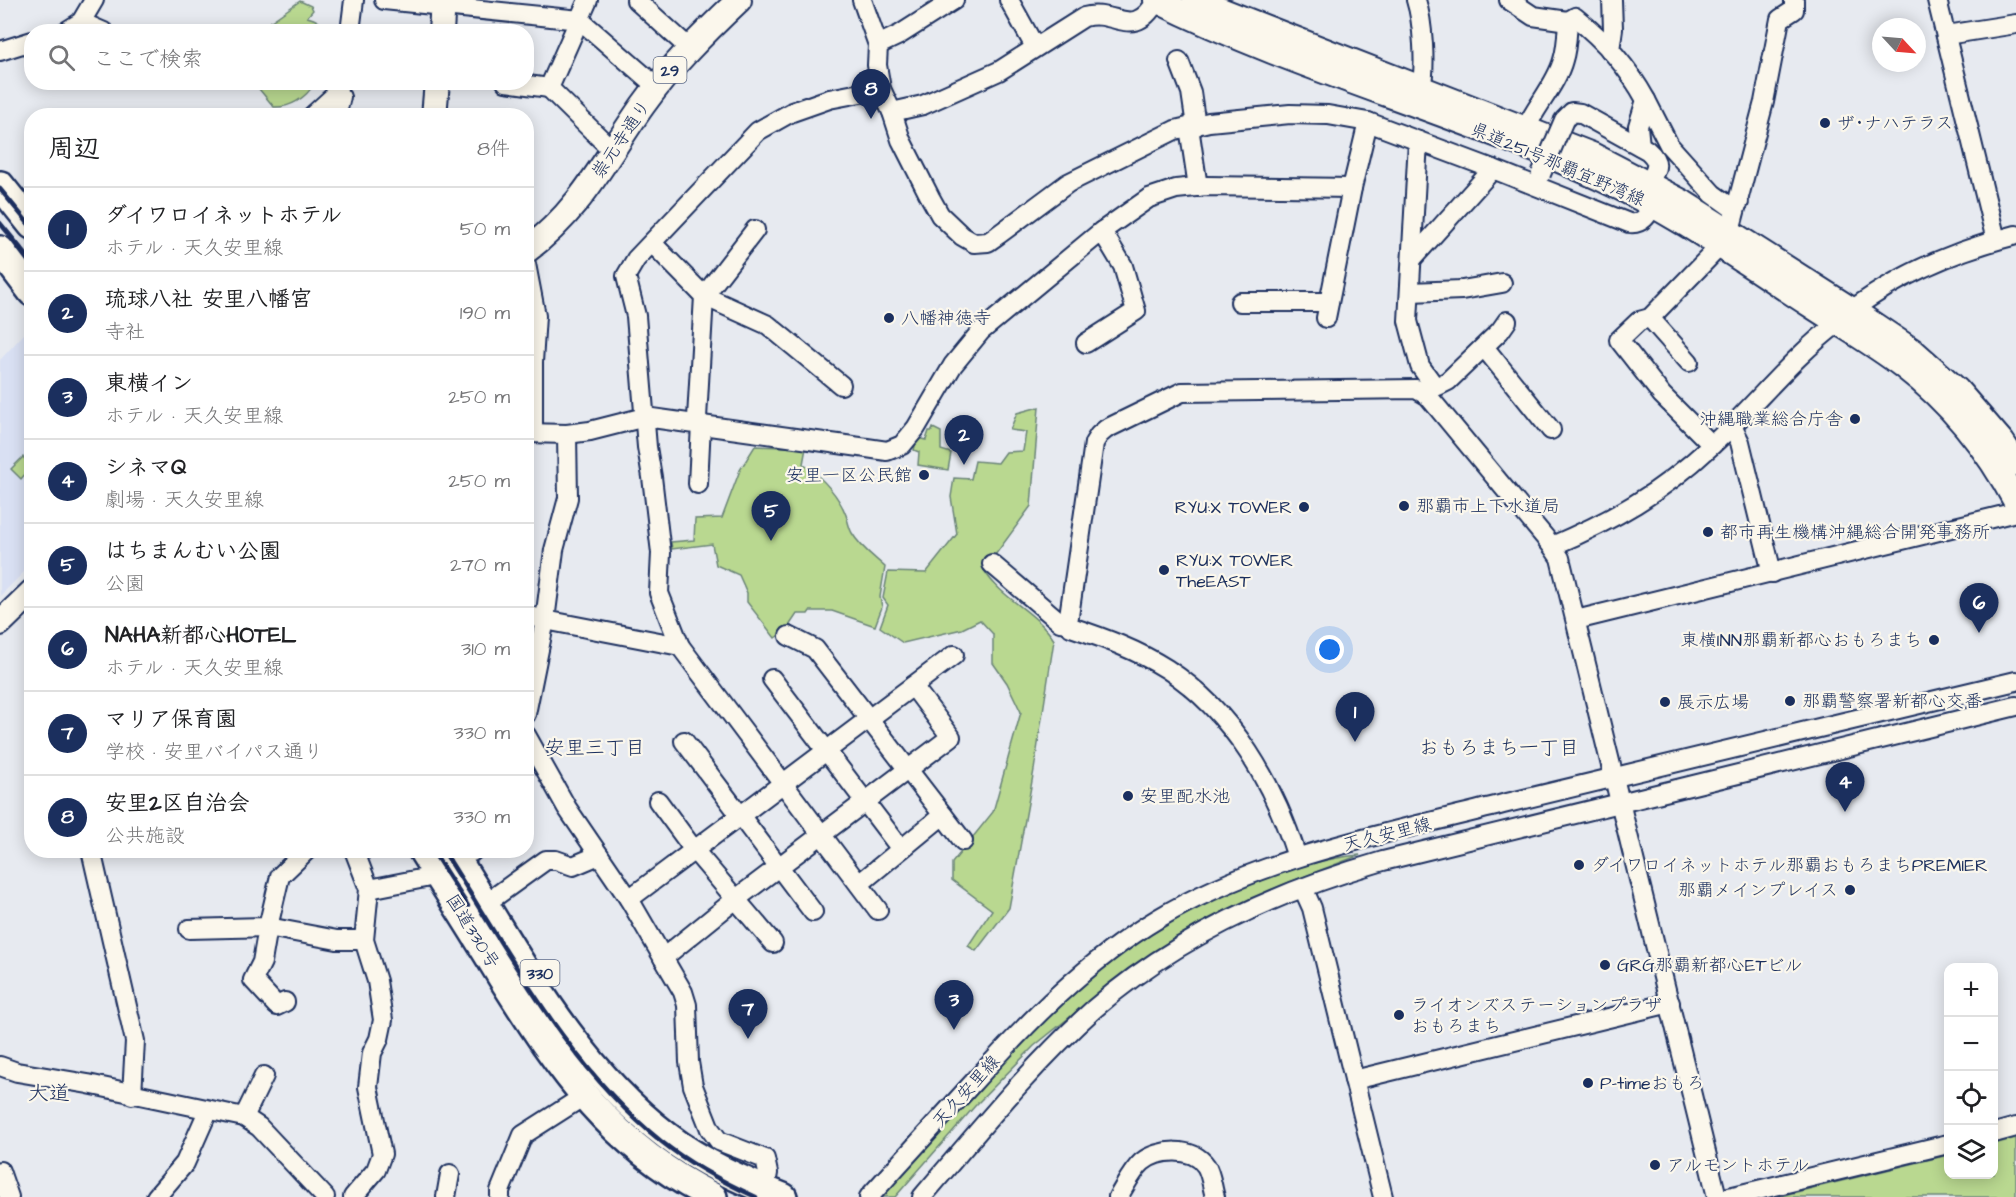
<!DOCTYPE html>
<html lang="ja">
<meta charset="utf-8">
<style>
:root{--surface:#fff;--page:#f6f6f6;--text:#202124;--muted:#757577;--line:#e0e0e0;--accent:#1b2f5e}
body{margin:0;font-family:"Architects Daughter","Klee One",sans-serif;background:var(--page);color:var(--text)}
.controls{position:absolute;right:18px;bottom:18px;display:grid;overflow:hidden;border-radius:12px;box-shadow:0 3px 15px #0003}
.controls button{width:54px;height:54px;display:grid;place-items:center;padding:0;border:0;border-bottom:2px solid var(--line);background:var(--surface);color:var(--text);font:30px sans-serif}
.compass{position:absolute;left:1872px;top:18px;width:54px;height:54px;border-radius:50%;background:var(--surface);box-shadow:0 3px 15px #0003;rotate:116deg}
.you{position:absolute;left:1330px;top:650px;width:21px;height:21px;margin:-15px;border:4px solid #fff;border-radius:50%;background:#1a73e8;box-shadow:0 0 0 9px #1a73e833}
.badge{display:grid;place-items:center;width:39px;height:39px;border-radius:50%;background:var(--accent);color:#fff;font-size:20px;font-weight:700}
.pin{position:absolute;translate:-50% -50px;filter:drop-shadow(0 2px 3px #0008)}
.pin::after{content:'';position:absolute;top:32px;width:21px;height:18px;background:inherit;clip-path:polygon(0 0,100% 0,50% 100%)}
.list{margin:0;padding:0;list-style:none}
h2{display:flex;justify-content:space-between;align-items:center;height:78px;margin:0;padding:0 24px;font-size:26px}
h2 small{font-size:20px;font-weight:400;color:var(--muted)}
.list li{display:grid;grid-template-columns:39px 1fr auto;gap:18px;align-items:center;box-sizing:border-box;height:84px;padding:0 24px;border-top:2px solid var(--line)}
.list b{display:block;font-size:22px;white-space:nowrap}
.list p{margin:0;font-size:20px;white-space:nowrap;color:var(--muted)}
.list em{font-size:20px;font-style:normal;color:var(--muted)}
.icon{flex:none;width:33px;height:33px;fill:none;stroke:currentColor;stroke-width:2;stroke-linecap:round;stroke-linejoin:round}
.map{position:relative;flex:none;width:2016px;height:1197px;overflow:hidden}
.search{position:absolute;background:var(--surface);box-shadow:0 3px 15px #0003;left:24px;top:24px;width:510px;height:66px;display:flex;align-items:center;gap:15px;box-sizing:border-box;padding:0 21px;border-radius:24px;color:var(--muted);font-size:22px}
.panel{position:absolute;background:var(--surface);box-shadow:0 3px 15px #0003;left:24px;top:108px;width:510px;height:750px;border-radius:24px}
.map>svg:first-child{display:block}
</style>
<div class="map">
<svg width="2016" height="1197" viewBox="0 0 2016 1197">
<rect width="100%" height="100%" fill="#e7eaf0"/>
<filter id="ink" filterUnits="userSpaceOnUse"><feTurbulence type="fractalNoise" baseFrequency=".0167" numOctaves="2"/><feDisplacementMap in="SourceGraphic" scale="12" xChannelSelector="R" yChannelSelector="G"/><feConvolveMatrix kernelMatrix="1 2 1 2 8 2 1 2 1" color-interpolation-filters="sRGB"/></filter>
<g filter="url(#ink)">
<!-- built -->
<path fill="#d9e0f3" d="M24 334 32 342 31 565 0 596V360Z"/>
<!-- green -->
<g fill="#b9d890" stroke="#6a8477" stroke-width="1.5">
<path d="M300 1 311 6 313 10 307 17C315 19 323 22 322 31H261L267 24Z"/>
<path d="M310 82 314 84C306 98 290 108 274 107L254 83Z"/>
<path d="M1039 407 1031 506 984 570C1001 599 1036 611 1054 640L1034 770 1009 908 976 951 968 946 992 910 952 880V863L993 812 1021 712 1007 683 993 663V634L980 620 962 629 903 643 880 627 888 605 883 598 888 572 926 573 957 534 951 497 954 478 971 479 975 461 998 463 1006 452 1023 451 1026 432 1010 430 1017 413Z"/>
<path d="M933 428 941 432V450L951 453 948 470 918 465 919 452 914 450 917 438 926 440 929 431H932Z"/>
<path d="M755 446 806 448 803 464C821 477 838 494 846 515 848 521 849 528 852 533 860 547 874 557 885 567L880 597 882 607 875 626 832 611H810L808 614H797L787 629 775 638 747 602V593L739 575 716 565 712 544 672 549 671 542 694 540 695 519 722 518 740 470Z"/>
<path d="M23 457 31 465V467L21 479 11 469Z"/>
<path d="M1360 855 1282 885 1217 916 1182 936 1111 984 1034 1046 975 1106 895 1197H882C907 1159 944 1126 975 1092 1001 1065 1026 1035 1053 1009 1113 953 1181 909 1259 881 1292 869 1324 858 1360 855Z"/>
<path d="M2016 1138V1197H1776L1948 1155V1174H1994V1144Z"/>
</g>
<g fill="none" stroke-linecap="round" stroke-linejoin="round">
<!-- minor casing -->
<g stroke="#1b2f5e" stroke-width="22">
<g id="minor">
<path d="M384 0 580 20 657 87"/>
<path d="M588 0 549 88 613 151"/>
<path d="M636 0 689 48"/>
<path d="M862 0 878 45 877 65 881 89 892 112 901 140 930 197 940 215 962 236 974 243 988 242 998 235 1068 183 1175 130 1209 122 1290 114 1328 115 1368 122 1493 169 1629 223C1642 225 1648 215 1653 205"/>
<path d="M1009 0 1035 47"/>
<path d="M1416 0C1423 22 1426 67 1421 88"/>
<path d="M1509 0 1533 16 1568 21 1575 17C1604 40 1628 67 1646 100L1638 126 1640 146"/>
<path d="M1937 0 1996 240"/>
<path d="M81 22 104 32"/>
<path d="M65 32 81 22 94 0"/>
<path d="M350 32 354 0"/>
<path d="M1946 35 2016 24"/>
<path d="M878 45 899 35 954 0"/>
<path d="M1610 50 1613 29 1612 0"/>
<path d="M0 51 32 41"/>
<path d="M1179 61 1191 92 1196 126"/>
<path d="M506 82 549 88"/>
<path d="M1646 100 1669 145 1713 194 1731 207 1739 202"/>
<path d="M892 112 923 105 999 71 1084 17C1115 8 1133 42 1157 0"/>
<path d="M312 116 335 95"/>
<path d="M336 116 341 97 335 95 339 82"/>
<path d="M1564 120 1572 112 1580 113 1647 150C1661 162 1657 168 1649 183"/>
<path d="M1189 127 1198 187"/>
<path d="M1526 128C1536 106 1557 83 1563 60 1567 48 1567 34 1568 21"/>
<path d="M1418 141 1408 321 1420 366 1433 384 1438 386 1448 381 1500 331 1507 321"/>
<path d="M1730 231 1764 102 1780 19 1794 10V0"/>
<path d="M652 243 704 296 768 325 841 385"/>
<path d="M1412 259 1493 169"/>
<path d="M526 264 536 316 533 362V433"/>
<path d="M1410 292 1462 290 1502 283"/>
<path d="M1240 302H1329"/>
<path d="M1852 310C1901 273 1957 250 2016 235"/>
<path d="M1326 318 1352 188"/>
<path d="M1650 318 1689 362"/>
<path d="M1086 343 1136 311 1123 266 1102 231"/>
<path d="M1484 347 1551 430"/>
<path d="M1732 426 1740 442 1772 573"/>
<path d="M526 433 567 434 590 431 645 417 867 448 887 451 902 445 916 428 953 365 981 331 1102 231 1149 198 1176 189 1206 186 1352 188 1368 122"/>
<path d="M1712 445 1662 395 1619 340 1639 321 1650 318 1720 246"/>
<path d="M698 484 701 424 697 418 704 296 755 230"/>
<path d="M1552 546C1613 520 1661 493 1710 447 1754 407 1790 359 1838 323"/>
<path d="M992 564 1060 622 1068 623"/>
<path d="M526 615 545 620 680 646"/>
<path d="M1576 620 2016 512"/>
<path d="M789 636 815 649 943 815"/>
<path d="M772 679 901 849"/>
<path d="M526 714 545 620 554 550 568 498 567 434"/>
<path d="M526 735 567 808 629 899 683 992 687 1005 689 1062 693 1086 710 1129 719 1141 765 1159 768 1173 765 1189"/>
<path d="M684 741 813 912"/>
<path d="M658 801 694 850 773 943"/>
<path d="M91 850 135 1041 132 1095"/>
<path d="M472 852 474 850"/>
<path d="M1297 857C1274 784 1233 712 1167 669 1137 650 1104 638 1071 627L1068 623 1094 443 1099 435 1106 429 1182 392 1416 389 1428 396 1552 546 1560 558 1717 1197"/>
<path d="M859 884 943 815 963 841"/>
<path d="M1303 888 1312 908 1383 1197"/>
<path d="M369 889 425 878"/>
<path d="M496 896 546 860H556L573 866 599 855"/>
<path d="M629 899 954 655"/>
<path d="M878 910 680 646 659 593 661 553 652 477 647 447 636 316 626 276 636 259 758 131 792 112 829 99 881 89"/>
<path d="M189 929 268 927 280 876 307 850"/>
<path d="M663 958 736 899 951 737 913 686"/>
<path d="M285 1002 277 1006 253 980 262 962 268 927 337 940H364"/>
<path d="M0 1066 17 1072 88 1084 244 1117 259 1127 325 1197"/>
<path d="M1354 1080 1670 1003"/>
<path d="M244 1117 264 1076"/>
<path d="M1994 1133 2016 1127"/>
<path d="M0 1171 9 1197"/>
<path d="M156 1197 185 1163 208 1111"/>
<path d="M353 1197 376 1170 382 1154 368 1087 372 1053 379 1039 383 1020 377 981 364 940 369 889 354 850"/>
<path d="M446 1197 450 1174"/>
<path d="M500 1197V1191L523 1135 584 1096"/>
<path d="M869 1197C903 1160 936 1123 970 1086 1027 1023 1085 962 1159 918 1263 856 1386 834 1503 804 1674 762 1845 722 2016 681"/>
<path d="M922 1197C977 1133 1031 1066 1094 1009 1176 937 1279 891 1383 861L2016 706"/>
<path d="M1118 1197C1125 1186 1132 1171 1142 1162 1158 1149 1193 1146 1206 1166 1211 1174 1212 1187 1215 1197"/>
<path d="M1729 1197 1948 1144"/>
</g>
</g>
<!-- major casing -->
<g stroke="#1b2f5e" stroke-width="28">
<g id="major">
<path d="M1156 0C1299 71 1455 111 1600 178 1674 212 1741 260 1809 304 1841 325 1873 343 1903 366 1950 402 1988 449 2016 502"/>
<path d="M1195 0 1592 155 1684 203 1852 310 1913 351 1957 390 2002 442 2016 463"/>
<path d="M441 32 443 0"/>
<path d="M434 116 437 82"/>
<path d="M526 251C582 209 604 160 643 105 671 66 704 33 739 0"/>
<path d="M0 623 32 592"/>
</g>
</g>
<!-- highway casing -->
<g stroke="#1b2f5e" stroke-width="32">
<g id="highway">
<path d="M0 185 32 225"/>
<path d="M0 250 32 292"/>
<path d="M422 850C449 893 476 935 502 978 560 1070 612 1147 713 1197"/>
<path d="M451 850C515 950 571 1063 667 1136 702 1163 743 1181 783 1197"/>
</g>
</g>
<!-- minor -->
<use href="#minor" stroke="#fbf7ec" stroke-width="18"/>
<!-- major -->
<use href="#major" stroke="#fbf7ec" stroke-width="24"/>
<!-- highway -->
<use href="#highway" stroke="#fbf7ec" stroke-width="27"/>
<!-- rail -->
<g stroke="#1b2f5e" stroke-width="4.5">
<path d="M0 189 32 228"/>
<path d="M0 223 32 262"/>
<path d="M432 850 468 906"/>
<path d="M443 850C508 951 567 1066 662 1142 691 1165 723 1182 756 1197"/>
</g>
<!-- minor-bridge casing -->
<g stroke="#1b2f5e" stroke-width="22" stroke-linecap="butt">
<path id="minor-bridge" d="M1541 174 1564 120"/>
</g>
<!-- minor-bridge -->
<use href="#minor-bridge" stroke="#fbf7ec" stroke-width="18"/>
</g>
</g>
<!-- markers -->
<g fill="#1b2f5e" stroke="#fbf7ec" stroke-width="2">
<circle cx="1825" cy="123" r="6"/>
<circle cx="889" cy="318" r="6"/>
<circle cx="1855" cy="419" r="6"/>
<circle cx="924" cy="475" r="6"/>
<circle cx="1404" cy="506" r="6"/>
<circle cx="1304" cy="507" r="6"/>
<circle cx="1708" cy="532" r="6"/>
<circle cx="1164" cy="570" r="6"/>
<circle cx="1934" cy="640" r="6"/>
<circle cx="1790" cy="701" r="6"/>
<circle cx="1665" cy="702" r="6"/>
<circle cx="1128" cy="796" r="6"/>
<circle cx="1579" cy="865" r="6"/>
<circle cx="1850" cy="890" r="6"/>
<circle cx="1605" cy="965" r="6"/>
<circle cx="1399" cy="1015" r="6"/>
<circle cx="1588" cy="1083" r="6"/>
<circle cx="1655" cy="1165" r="6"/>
</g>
<g text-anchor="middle" stroke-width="4.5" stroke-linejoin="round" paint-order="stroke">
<!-- shield labels -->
<g fill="#fbf7ec" stroke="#5e6b89" stroke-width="1.5">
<rect x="653.5" y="57" width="33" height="26" rx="4.5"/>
<rect x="520.5" y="960" width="39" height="26" rx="4.5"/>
</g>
<g font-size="16" font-weight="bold" fill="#1b2f5e">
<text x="670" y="76">29</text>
<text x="540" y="979">330</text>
</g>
<!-- poi labels -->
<g font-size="18" fill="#1b2f5e" stroke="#fbf7ec" text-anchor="start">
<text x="1837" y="129">ザ･ナハテラス</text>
<text x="901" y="324">八幡神徳寺</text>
<text x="1843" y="425" text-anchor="end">沖縄職業総合庁舎</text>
<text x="912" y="481" text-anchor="end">安里一区公民館</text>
<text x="1416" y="512">那覇市上下水道局</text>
<text x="1292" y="513" text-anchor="end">RYU:X TOWER</text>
<text x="1720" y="538">都市再生機構沖縄総合開発事務所</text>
<text x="1176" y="566">RYU:X TOWER<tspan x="1176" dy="21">TheEAST</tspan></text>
<text x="1922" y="646" text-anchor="end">東横INN那覇新都心おもろまち</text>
<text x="1802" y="707">那覇警察署新都心交番</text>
<text x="1677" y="708">展示広場</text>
<text x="1140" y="802">安里配水池</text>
<text x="1591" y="871">ダイワロイネットホテル那覇おもろまちPREMIER</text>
<text x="1838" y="896" text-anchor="end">那覇メインプレイス</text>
<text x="1617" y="971">GRG那覇新都心ETビル</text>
<text x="1411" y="1011">ライオンズステーションプラザ<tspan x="1411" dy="21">おもろまち</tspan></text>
<text x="1600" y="1089">P-timeおもろ</text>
<text x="1667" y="1171">アルモントホテル</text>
</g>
<!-- street labels -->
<g font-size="18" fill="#1b2f5e" stroke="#fbf7ec">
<text transform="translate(621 139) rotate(-56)" y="6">崇元寺通り</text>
<text transform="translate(1558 164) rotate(23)" y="6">県道251号那覇宜野湾線</text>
<text transform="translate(1387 834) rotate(-14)" y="6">天久安里線</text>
<text transform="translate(473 931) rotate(58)" y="6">国道330号</text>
<text transform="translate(966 1091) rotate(-48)" y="6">天久安里線</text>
</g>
<!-- neighbourhood labels -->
<g font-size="20" fill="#1b2f5e" stroke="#fbf7ec">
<text x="595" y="754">安里三丁目</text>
<text x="1499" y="754">おもろまち一丁目</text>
</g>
<!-- quarter labels -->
<g font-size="21" fill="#1b2f5e" stroke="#fbf7ec">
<text x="49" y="1100">大道</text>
</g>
</g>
</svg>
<div class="controls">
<button>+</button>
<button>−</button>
<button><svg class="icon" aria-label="locate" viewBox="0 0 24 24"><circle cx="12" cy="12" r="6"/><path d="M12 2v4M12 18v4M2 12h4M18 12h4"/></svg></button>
<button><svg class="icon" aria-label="layers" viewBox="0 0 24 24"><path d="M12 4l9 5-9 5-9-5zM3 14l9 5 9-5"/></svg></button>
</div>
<svg class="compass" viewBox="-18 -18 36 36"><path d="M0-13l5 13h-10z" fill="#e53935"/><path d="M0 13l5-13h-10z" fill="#757577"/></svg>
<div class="you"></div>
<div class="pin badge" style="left:1355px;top:742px">1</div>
<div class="pin badge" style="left:964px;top:465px">2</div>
<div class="pin badge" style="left:954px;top:1030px">3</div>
<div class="pin badge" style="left:1845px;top:812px">4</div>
<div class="pin badge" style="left:771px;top:541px">5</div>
<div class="pin badge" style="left:1979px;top:633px">6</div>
<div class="pin badge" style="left:748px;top:1039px">7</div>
<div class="pin badge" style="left:871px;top:119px">8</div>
<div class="search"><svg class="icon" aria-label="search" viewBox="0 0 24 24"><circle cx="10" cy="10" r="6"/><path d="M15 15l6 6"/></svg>ここで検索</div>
<section class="panel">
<h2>周辺<small>8件</small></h2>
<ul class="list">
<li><span class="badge">1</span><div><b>ダイワロイネットホテル</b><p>ホテル · 天久安里線</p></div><em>50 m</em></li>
<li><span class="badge">2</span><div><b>琉球八社 安里八幡宮</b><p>寺社</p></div><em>190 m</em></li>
<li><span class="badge">3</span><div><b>東横イン</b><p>ホテル · 天久安里線</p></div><em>250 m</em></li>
<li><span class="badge">4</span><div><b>シネマQ</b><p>劇場 · 天久安里線</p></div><em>250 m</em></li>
<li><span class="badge">5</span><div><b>はちまんむい公園</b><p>公園</p></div><em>270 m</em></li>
<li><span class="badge">6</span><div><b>NAHA新都心HOTEL</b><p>ホテル · 天久安里線</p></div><em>310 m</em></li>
<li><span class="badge">7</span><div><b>マリア保育園</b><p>学校 · 安里バイパス通り</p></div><em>330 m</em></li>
<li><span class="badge">8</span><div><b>安里2区自治会</b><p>公共施設</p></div><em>330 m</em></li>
</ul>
</section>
</div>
